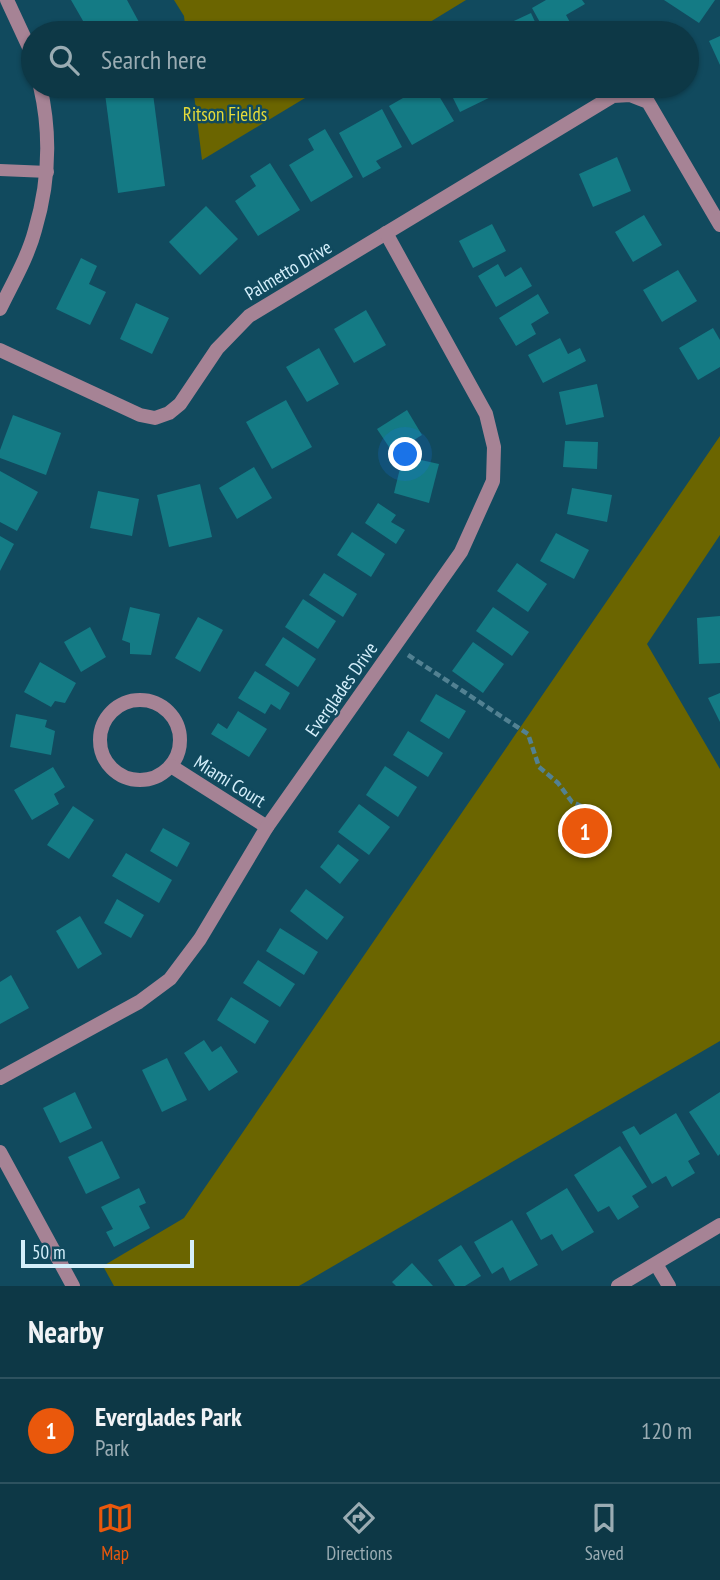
<!DOCTYPE html>
<style>
:root{--surface:#0d3846;--page:#163f4d;--text:#f1f3f6;--muted:#9aacb3;--line:#2d525f;--accent:#ea580c}
body{margin:0;font-family:"PT Sans Narrow",sans-serif;background:var(--page);color:var(--text)}
.scale{position:absolute;left:21px;bottom:18px;width:173px;box-sizing:border-box;padding-left:7px;border:4px solid #d4effb;border-top:0;font-size:19px;line-height:24px;white-space:nowrap;color:#d4effb;-webkit-text-stroke:5px #114a5e;paint-order:stroke}
.you{position:absolute;left:406px;top:455px;width:24px;height:24px;margin:-18px;border:5px solid #fff;border-radius:50%;background:#1a73e8;box-shadow:0 0 0 10px #1a73e833}
.badge{display:grid;place-items:center;width:46px;height:46px;border-radius:50%;background:var(--accent);color:#fff;font-size:23px;font-weight:700}
.pin{position:absolute;translate:-50% -50%;border:4px solid #fff;box-shadow:0 2px 7px #0006}
.list{margin:0;padding:0;list-style:none}
h2{display:flex;justify-content:space-between;align-items:center;height:91px;margin:0;padding:0 28px;font-size:30px}
h2 small{font-size:23px;font-weight:400;color:var(--muted)}
.list li{display:grid;grid-template-columns:46px 1fr auto;gap:21px;align-items:center;box-sizing:border-box;height:105px;padding:0 28px;border-top:2px solid var(--line)}
.list b{display:block;font-size:26px;white-space:nowrap}
.list p{margin:0;font-size:23px;white-space:nowrap;color:var(--muted)}
.list em{font-size:23px;font-style:normal;color:var(--muted)}
.icon{flex:none;width:38px;height:38px;fill:none;stroke:currentColor;stroke-width:2;stroke-linecap:round;stroke-linejoin:round}
.map{position:relative;flex:none;width:720px;height:1286px;overflow:hidden}
.search{position:absolute;background:var(--surface);box-shadow:0 2px 5px #0004;left:21px;right:21px;top:21px;height:77px;display:flex;align-items:center;gap:18px;box-sizing:border-box;padding:0 24px;border-radius:38px;color:var(--muted);font-size:26px}
.sheet{height:196px;background:var(--surface)}
nav{display:flex;justify-content:space-around;align-items:center;box-sizing:border-box;height:98px;border-top:2px solid var(--line);background:var(--surface);font-size:19px;color:var(--muted)}
nav a{display:grid;justify-items:center;gap:4px}
nav .on{color:var(--accent)}
.map>svg:first-child{display:block}
</style>
<div class="map">
<svg width="720" height="1286" viewBox="0 0 720 1286">
<rect width="100%" height="100%" fill="#114a5e"/>
<!-- green -->
<g fill="#6b6500">
<path d="M174 0H466L412 33H186L184 16Z"/>
<path d="M193 86H325L202 160Z"/>
<path d="M720 436V535L647 644 720 769V1041L299 1286H114L103 1266 184 1218Z"/>
</g>
<!-- building -->
<g fill="#147b85">
<path d="M71 0H127L140 24 124 33H90Z"/>
<path d="M546 0H582L585 4 566 15 572 26 558 33H553L547 23 542 26 532 8Z"/>
<path d="M664 0H715L699 23Z"/>
<path d="M531 13 540 33H488Z"/>
<path d="M720 36V65L709 41Z"/>
<path d="M104 86H152L165 186 118 193Z"/>
<path d="M424 86H433L454 121 412 145 389 106Z"/>
<path d="M447 86H499L501 92 460 112Z"/>
<path d="M382 109 402 147 376 161 381 168 363 178 339 133Z"/>
<path d="M325 129 353 177 311 202 289 165 314 150 308 139Z"/>
<path d="M617 157 631 191 593 207 579 174Z"/>
<path d="M270 163 300 210 258 236 235 201 256 186 250 176Z"/>
<path d="M206 206 238 239 200 275 169 242Z"/>
<path d="M644 215 662 245 633 262 615 232Z"/>
<path d="M492 224 506 251 473 268 459 241Z"/>
<path d="M81 258 97 266 89 284 106 292 90 325 56 309Z"/>
<path d="M498 264 505 277 521 267 532 286 496 307 478 276Z"/>
<path d="M678 270 697 301 662 322 643 290Z"/>
<path d="M538 294 549 313 531 324 536 334 516 346 499 318Z"/>
<path d="M136 303 169 318 152 354 120 339Z"/>
<path d="M366 310 386 345 354 363 334 329Z"/>
<path d="M713 328 720 340V367L698 380 679 348Z"/>
<path d="M560 338 568 354 580 348 586 361 543 383 528 355Z"/>
<path d="M319 348 339 384 307 402 286 367Z"/>
<path d="M597 384 604 417 566 425 559 392Z"/>
<path d="M286 400 312 447 272 469 246 422Z"/>
<path d="M407 410 422 435 393 453 377 429Z"/>
<path d="M13 415 61 433 46 475 0 458V450Z"/>
<path d="M565 441 598 442 597 469 563 467Z"/>
<path d="M403 456 439 464 429 503 394 493Z"/>
<path d="M254 467 272 498 237 519 219 488Z"/>
<path d="M0 471 38 492 17 531 0 522Z"/>
<path d="M200 484 212 537 169 547 157 495Z"/>
<path d="M572 488 612 495 607 522 567 514Z"/>
<path d="M98 491 139 499 132 536 90 528Z"/>
<path d="M378 503 396 515 391 522 405 530 396 544 365 523Z"/>
<path d="M352 532 385 554 371 577 337 555Z"/>
<path d="M556 533 589 550 574 579 540 561Z"/>
<path d="M0 536 14 544 0 571Z"/>
<path d="M517 563 547 584 528 612 497 591Z"/>
<path d="M324 573 357 594 343 617 309 595Z"/>
<path d="M303 599 336 621 318 649 285 627Z"/>
<path d="M130 607 160 614 151 655 130 654V643L122 640Z"/>
<path d="M493 607 529 632 512 656 476 631Z"/>
<path d="M720 616V663L699 664 697 618Z"/>
<path d="M198 617 223 630 200 672 175 658Z"/>
<path d="M90 627 106 657 81 672 64 642Z"/>
<path d="M283 637 316 659 298 687 265 665Z"/>
<path d="M473 642 504 664 483 693 452 671Z"/>
<path d="M40 662 76 683 65 703 55 701 51 707 24 692Z"/>
<path d="M255 671 290 693 280 710 271 704 265 714 238 698Z"/>
<path d="M720 693V722L708 698Z"/>
<path d="M436 694 466 711 449 739 420 721Z"/>
<path d="M238 711 267 729 249 757 211 734 218 723 227 729Z"/>
<path d="M16 714 47 720 45 727 55 731 51 755 10 747Z"/>
<path d="M408 731 443 753 428 777 393 755Z"/>
<path d="M385 766 417 787 398 817 366 795Z"/>
<path d="M53 767 65 787 54 794 59 804 32 820 14 790Z"/>
<path d="M359 804 390 827 369 855 338 832Z"/>
<path d="M73 806 94 820 69 859 47 845Z"/>
<path d="M163 828 190 843 177 867 150 851Z"/>
<path d="M338 844 359 860 340 884 320 867Z"/>
<path d="M126 853 172 880 159 903 112 876Z"/>
<path d="M306 889 344 917 327 940 290 911Z"/>
<path d="M117 899 144 915 131 938 104 923Z"/>
<path d="M80 916 102 954 78 969 56 931Z"/>
<path d="M280 928 318 952 304 975 266 951Z"/>
<path d="M258 960 295 984 280 1007 243 983Z"/>
<path d="M11 975 29 1008 0 1024V982Z"/>
<path d="M231 997 269 1021 255 1044 217 1020Z"/>
<path d="M204 1040 212 1052 221 1046 238 1072 209 1091 184 1053Z"/>
<path d="M167 1058 187 1100 162 1112 142 1070Z"/>
<path d="M75 1092 92 1128 60 1143 43 1108Z"/>
<path d="M720 1092V1154L718 1156 689 1112Z"/>
<path d="M676 1113 700 1154 688 1161 695 1173 672 1187 666 1176 652 1184 622 1132 634 1126 640 1135Z"/>
<path d="M102 1141 120 1178 86 1194 68 1157Z"/>
<path d="M620 1146 647 1187 632 1196 639 1207 618 1220 609 1206 598 1212 574 1175Z"/>
<path d="M139 1188 146 1203 139 1206 150 1228 114 1247 106 1232 113 1229 101 1207Z"/>
<path d="M567 1188 594 1232 562 1251 552 1234 541 1240 526 1213Z"/>
<path d="M512 1220 538 1265 510 1281 503 1267 492 1274 474 1242Z"/>
<path d="M461 1245 481 1276 465 1286H455L438 1260Z"/>
<path d="M412 1263 433 1286H396L392 1282Z"/>
</g>
<g fill="none" stroke-linecap="round" stroke-linejoin="round">
<!-- path -->
<path stroke="#528192" stroke-width="4.5" stroke-dasharray="7 3.5" stroke-linecap="butt" d="M408 655 528 734 539 767 558 783 572 802 581 806 587 819 593 822"/>
<!-- lane -->
<path stroke="#a68395" stroke-width="12" d="M0 170 48 172"/>
<!-- street -->
<g stroke="#a68395" stroke-width="14">
<path d="M7 0 33 56"/>
<path d="M0 309C12 284 28 257 35 230 49 183 51 133 40 86"/>
<path d="M0 350 140 415 155 418 169 413 180 404 217 349 249 316 613 96 630 95 648 102 720 225"/>
<circle cx="140" cy="740" r="40"/>
<path d="M171 766 267 827"/>
<path d="M0 1078 139 1002 170 979 200 939 267 827 461 552 493 481 494 447 486 414 386 233"/>
<path d="M0 1152 73 1286"/>
<path d="M656 1264 669 1286"/>
<path d="M618 1286 720 1225"/>
</g>
</g>
<g text-anchor="middle" stroke-width="5" stroke-linejoin="round" paint-order="stroke">
<!-- park labels -->
<g font-size="19" fill="#e5db3a" stroke="#114a5e">
<text x="225" y="121">Ritson Fields</text>
</g>
<!-- street labels -->
<g font-size="19" fill="#d4effb" stroke="#114a5e">
<text transform="translate(288 270) rotate(-31)" y="7">Palmetto Drive</text>
<text transform="translate(341 689) rotate(-55)" y="7">Everglades Drive</text>
<text transform="translate(230 781) rotate(32)" y="7">Miami Court</text>
</g>
</g>
</svg>
<div class="scale">50 m</div>
<div class="you"></div>
<div class="pin badge" style="left:585px;top:831px">1</div>
<div class="search"><svg class="icon" aria-label="search" viewBox="0 0 24 24"><circle cx="10" cy="10" r="6"/><path d="M15 15l6 6"/></svg>Search here</div>
</div>
<section class="sheet">
<h2>Nearby<small></small></h2>
<ul class="list">
<li><span class="badge">1</span><div><b>Everglades Park</b><p>Park</p></div><em>120 m</em></li>
</ul>
</section>
<nav>
<a class="on"><svg class="icon" aria-label="map" viewBox="0 0 24 24"><path d="M3 6l6-2 6 2 6-2v14l-6 2-6-2-6 2zM9 4v14M15 6v14"/></svg>Map</a>
<a><svg class="icon" aria-label="directions" viewBox="0 0 24 24"><path d="M12 3l9 9-9 9-9-9zM9 14v-3h6M13 9l2 2-2 2"/></svg>Directions</a>
<a><svg class="icon" aria-label="saved" viewBox="0 0 24 24"><path d="M7 4h10v16l-5-4-5 4z"/></svg>Saved</a>
</nav>
